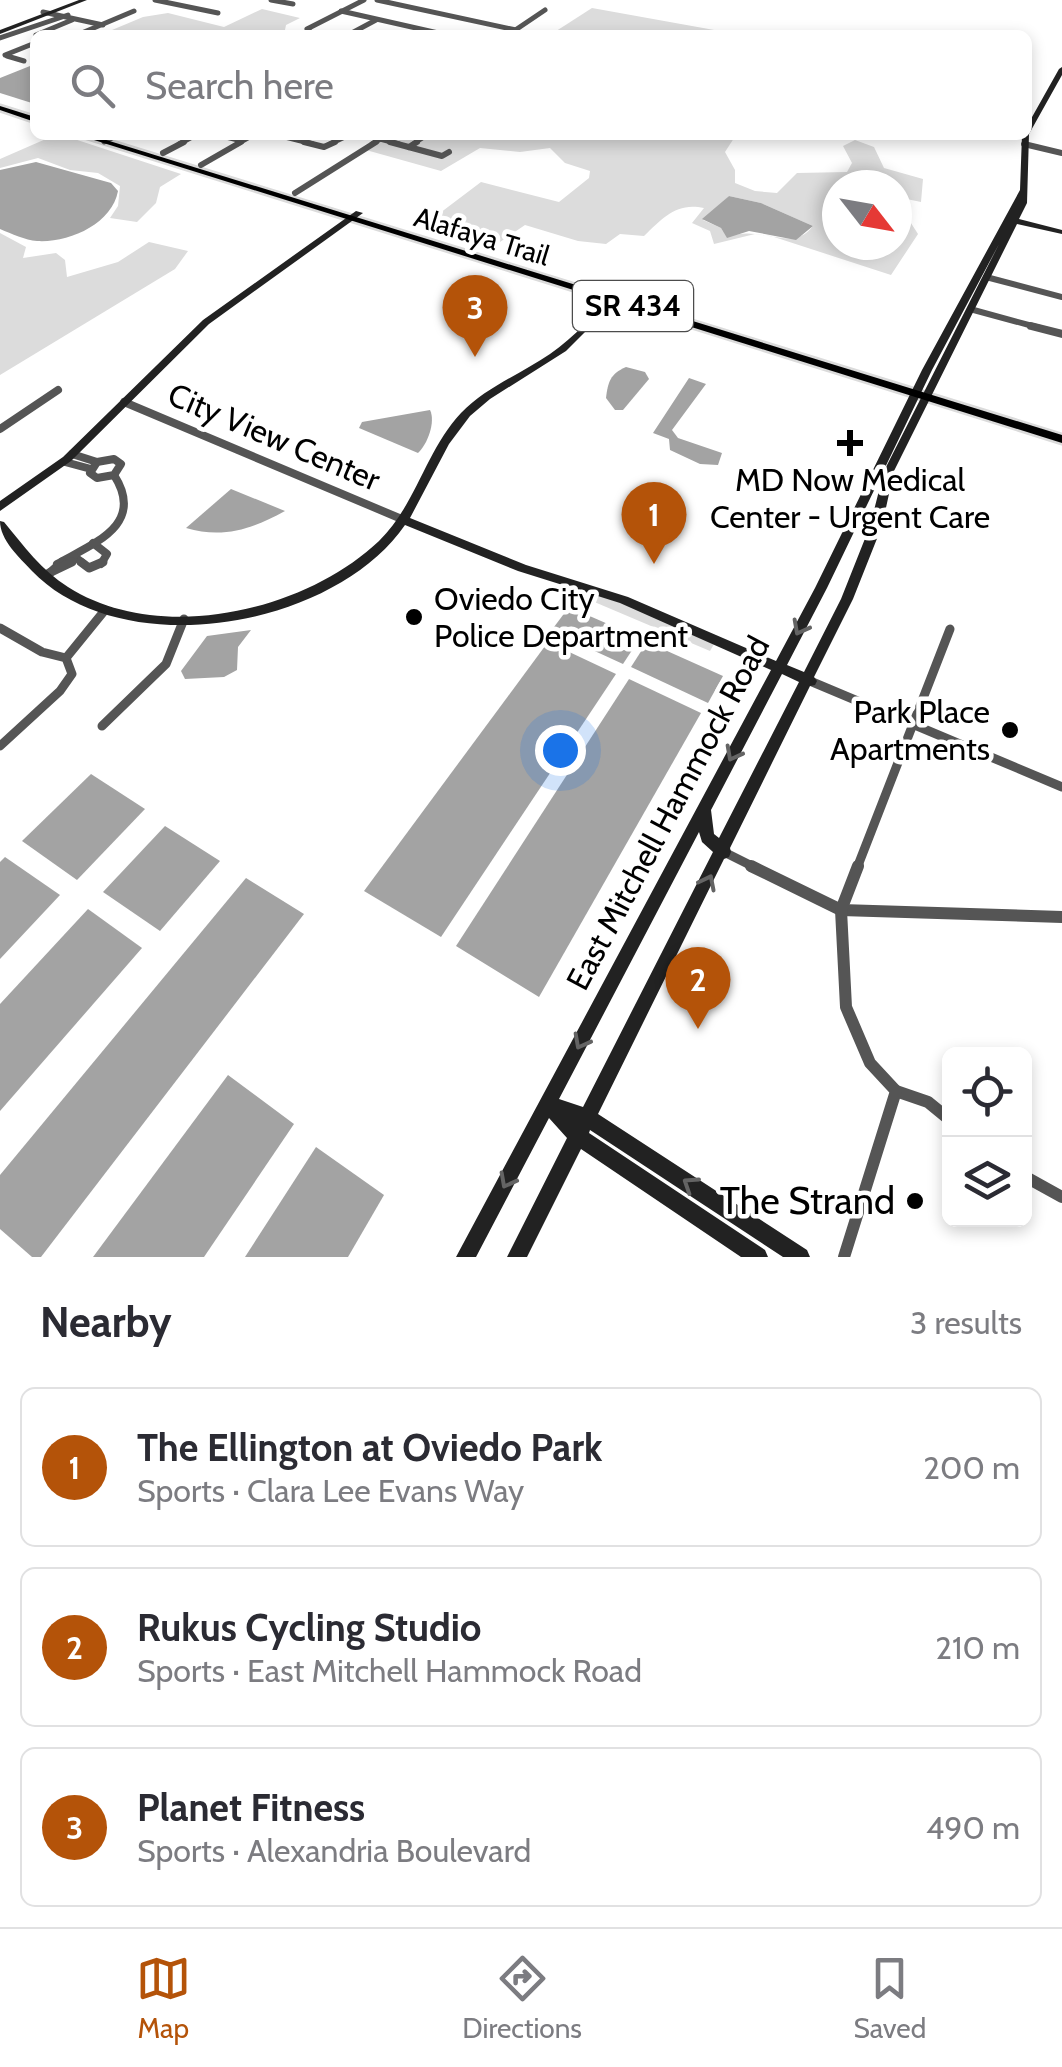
<!DOCTYPE html>
<meta charset="utf-8">
<style>
:root{--surface:#fff;--page:#f2f2f3;--text:#2b2b33;--muted:#7c7c81;--line:#e1e1e2;--accent:#b45309}
body{margin:0;font-family:Cabin,sans-serif;background:var(--page);color:var(--text)}
.controls{position:absolute;right:30px;bottom:30px;display:grid;overflow:hidden;border-radius:15px;box-shadow:0 5px 15px #0003}
.controls button{width:90px;height:90px;display:grid;place-items:center;padding:0;border:0;border-bottom:2px solid var(--line);background:var(--surface);color:var(--text);font:50px sans-serif}
.compass{position:absolute;left:822px;top:170px;width:90px;height:90px;border-radius:50%;background:var(--surface);box-shadow:0 5px 15px #0003;rotate:121deg}
.you{position:absolute;left:560px;top:750px;width:35px;height:35px;margin:-25px;border:8px solid #fff;border-radius:50%;background:#1a73e8;box-shadow:0 0 0 15px #1a73e833}
.badge{display:grid;place-items:center;width:65px;height:65px;border-radius:50%;background:var(--accent);color:#fff;font-size:32px;font-weight:700}
.pin{position:absolute;translate:-50% -82px;filter:drop-shadow(0 2px 5px #0008)}
.pin::after{content:'';position:absolute;top:52px;width:35px;height:30px;background:inherit;clip-path:polygon(0 0,100% 0,50% 100%)}
.list{margin:0;padding:0;list-style:none}
h2{display:flex;justify-content:space-between;align-items:center;height:130px;margin:0;padding:0 40px;font-size:42px}
h2 small{font-size:32px;font-weight:400;color:var(--muted)}
.list li{display:grid;grid-template-columns:65px 1fr auto;gap:30px;align-items:center;box-sizing:border-box;height:160px;margin:0 20px 20px;padding:0 20px;border:2px solid var(--line);border-radius:15px}
.list b{display:block;font-size:38px;white-space:nowrap}
.list p{margin:0;font-size:32px;white-space:nowrap;color:var(--muted)}
.list em{font-size:32px;font-style:normal;color:var(--muted)}
.icon{flex:none;width:55px;height:55px;fill:none;stroke:currentColor;stroke-width:2;stroke-linecap:round;stroke-linejoin:round}
.map{position:relative;flex:none;width:1062px;height:1257px;overflow:hidden}
.search{position:absolute;background:var(--surface);box-shadow:0 5px 15px #0003;left:30px;right:30px;top:30px;height:110px;display:flex;align-items:center;gap:25px;box-sizing:border-box;padding:0 35px;border-radius:15px;color:var(--muted);font-size:38px}
.sheet{height:670px;background:var(--surface)}
nav{display:flex;justify-content:space-around;align-items:center;box-sizing:border-box;height:140px;border-top:2px solid var(--line);background:var(--surface);font-size:28px;color:var(--muted)}
nav a{display:grid;justify-items:center;gap:5px}
nav .on{color:var(--accent)}
.map>svg:first-child{display:block}
</style>
<div class="map">
<svg width="1062" height="1257" viewBox="0 0 1062 1257">
<rect width="100%" height="100%" fill="#fff"/>
<!-- green -->
<g fill="#dcdcdc" fill-rule="evenodd">
<path d="M592 8 742 35H550Z"/>
<path d="M262 9 300 18 286 25 284 35H113L112 30 143 17 168 13 224 27Z"/>
<path d="M55 135H62L181 174 160 187 156 203 137 222 110 218 118 206 120 186 98 173 70 170 38 158 0 168V159Z"/>
<path d="M390 135H465L471 140 468 135H736L725 152 735 170V183L755 191 777 193 797 173 847 172 852 163 843 146 855 140 874 147 884 168 923 179 921 202 897 197V185H837V245H897V216L909 220 918 234 891 275 771 236 755 234 714 244 710 231 692 223 704 208C676 202 663 218 644 236L620 234 606 244 578 241 525 225 491 248 430 227 443 217 440 213 481 182 559 202 589 178 590 171 565 163 550 148 520 152 480 148 441 171 366 150ZM729 196 761 203 813 226C792 254 762 224 727 237L721 228 703 220Z"/>
<path d="M0 233 26 247 23 258 56 253 65 260 67 277 118 262 149 242 188 251 175 269 0 375Z"/>
<path d="M562 582 622 603 714 644 710 651 559 587Z"/>
</g>
<!-- water -->
<g fill="#a3a3a3">
<path d="M35 64V104L0 93V78Z"/>
<path d="M36 162 111 183 118 191C112 224 69 243 37 241 25 240 12 234 0 229V170Z"/>
<path d="M729 196 761 203 813 226 796 240 749 231 727 238 721 228 702 219Z"/>
<path d="M626 367 645 372 649 379 623 410H615L606 398C608 382 610 374 626 367Z"/>
<path d="M689 378 706 384 672 430 678 438 722 453 718 465 700 464 670 450 669 439 653 433Z"/>
<path d="M430 410C436 422 427 445 418 453L359 428 362 422Z"/>
<path d="M231 489 285 511C252 529 223 539 186 528Z"/>
<path d="M569 607 640 638 623 664 551 631Z"/>
<path d="M251 630 238 647 237 670 224 677 185 679 181 671 207 636Z"/>
<path d="M548 642 616 674 441 937 364 891Z"/>
<path d="M647 642 723 676 708 703 631 667Z"/>
<path d="M629 679 701 713 539 997 456 946Z"/>
<path d="M91 774 145 809 77 880 22 841Z"/>
<path d="M165 826 220 861 160 931 103 892Z"/>
<path d="M5 857 60 895 0 959V862Z"/>
<path d="M246 878 304 914 41 1257H32L0 1229V1175Z"/>
<path d="M88 909 142 948 0 1111V1004Z"/>
<path d="M228 1075 294 1124 204 1257H93Z"/>
<path d="M316 1147 384 1195 348 1257H245Z"/>
</g>
<g fill="none" stroke-linecap="round" stroke-linejoin="round">
<!-- primary casing -->
<g stroke="#dbdbdb" stroke-width="5">
<g id="primary">
<path d="M0 106 35 117V122L0 110Z"/>
<path d="M78 135H90L1062 435V443Z"/>
</g>
</g>
<!-- street-far4 -->
<g stroke="#555" stroke-width="5">
<path d="M155 0 218 13"/>
<path d="M271 0 293 4"/>
<path d="M377 0 516 30"/>
<path d="M341 11 447 35"/>
<path d="M43 12 103 25"/>
<path d="M36 35 72 20"/>
<path d="M77 35 134 11"/>
<path d="M314 35 307 29 364 0"/>
<path d="M348 35 376 20"/>
<path d="M508 35 545 10"/>
<path d="M0 38 68 15"/>
<path d="M5 55 35 43"/>
<path d="M7 56 24 61"/>
<path d="M218 135 242 141"/>
<path d="M277 135 313 144"/>
<path d="M380 139 399 144"/>
<path d="M104 142 118 135"/>
<path d="M179 144 196 135"/>
<path d="M237 144 253 135"/>
<path d="M330 144 349 135"/>
<path d="M372 144 387 135"/>
<path d="M413 144 427 135"/>
</g>
<!-- street-far3 -->
<g stroke="#555" stroke-width="6">
<path d="M304 142 324 147 335 142"/>
<path d="M390 142 442 156 449 152"/>
<path d="M1024 144 1062 153"/>
<path d="M409 147 417 142"/>
<path d="M163 153 184 142"/>
<path d="M201 165 241 142"/>
<path d="M295 193 376 142"/>
<path d="M986 277 1062 297"/>
<path d="M970 309 1040 328"/>
</g>
<!-- street-far2 -->
<g stroke="#555" stroke-width="8">
<path d="M1031 326 1062 334"/>
<path d="M124 402 404 520"/>
<path d="M0 429 58 390"/>
<path d="M72 454 97 462"/>
<path d="M114 459 121 464 114 475 97 478 90 473 97 462Z"/>
<path d="M65 462 91 469"/>
<path d="M93 543 107 554 101 564"/>
<path d="M74 556 84 564"/>
<path d="M57 564C94 543 146 525 114 475"/>
<path d="M67 564 74 556"/>
</g>
<!-- street-far1 -->
<g stroke="#555" stroke-width="9">
<path d="M81 562 89 568 103 562"/>
<path d="M51 572 62 562"/>
<path d="M49 573 72 562"/>
<path d="M0 628 42 652 66 658 72 674 60 691 0 746"/>
<path d="M66 658 105 610"/>
<path d="M810 681 1062 787"/>
<path d="M102 726 166 664 184 619"/>
<path d="M724 852 756 868"/>
<path d="M857 868 950 629"/>
</g>
<!-- street -->
<g stroke="#555" stroke-width="12">
<path d="M751 866 841 910 1062 917"/>
<path d="M896 1091 928 1102 950 1120"/>
<path d="M1024 1176 1062 1197"/>
<path d="M844 1257 896 1091 870 1063 846 1007 841 910 858 866"/>
</g>
<!-- secondary -->
<g fill="#222" fill-rule="evenodd">
<path d="M79 0H87L0 34V30Z"/>
<path d="M1062 67V75L1029 134 1027 203 1019 219 1062 230V234L1017 224 894 471 882 526 853 599 814 677 817 681 815 685 810 686 730 848 731 852 729 857 724 859 598 1114 807 1250 810 1257H783L590 1130 589 1133 765 1250 768 1257H741L581 1149 527 1257H507L567 1138 549 1118 476 1257H456L771 670 620 603 518 571 405 525C334 628 123 665 32 571 19 557 0 540 0 521L4 522C23 545 42 571 68 587 159 645 304 612 379 541 416 505 426 450 461 413 486 387 521 374 550 354 575 337 595 313 616 291L619 290 623 293 622 295 566 351 490 399 470 416 449 444 410 518 526 565 628 597 776 661 815 588 922 370 1020 190 1022 135H1027V126L1059 69ZM999 244 884 471 870 526 841 599 804 672 787 665 827 588 932 370ZM782 674 799 682 719 838 714 834 711 810ZM699 832 702 842 713 852 583 1107 559 1099Z"/>
<path d="M356 211 363 213 209 324 71 461 0 511V501L63 457 203 320Z"/>
</g>
<!-- primary -->
<use href="#primary" fill="#000" fill-rule="evenodd"/>
</g>
<!-- one-way arrows -->
<defs><path id="oneway-chevron" d="M-2-3.5L2.5 0L-2 3.5" fill="none" stroke-width="1.6" stroke-linecap="round" stroke-linejoin="round" transform="scale(2.5)"/></defs>
<g stroke="#646464">
<use href="#oneway-chevron" transform="translate(800 628) rotate(118)"/>
<use href="#oneway-chevron" transform="translate(733 754) rotate(118)"/>
<use href="#oneway-chevron" transform="translate(708 882) rotate(-63)"/>
<use href="#oneway-chevron" transform="translate(581 1042) rotate(118)"/>
<use href="#oneway-chevron" transform="translate(507 1181) rotate(118)"/>
<use href="#oneway-chevron" transform="translate(690 1184) rotate(-147)"/>
</g>
<!-- markers -->
<g fill="#000" stroke="#fff" stroke-width="4">
<path d="M845 428h10v10h10v10h-10v10h-10v-10h-10v-10h10z"/>
<circle cx="414" cy="617" r="10"/>
<circle cx="1010" cy="730" r="10"/>
<circle cx="915" cy="1201" r="10"/>
</g>
<g text-anchor="middle" stroke-width="9" stroke-linejoin="round" paint-order="stroke">
<!-- far-street labels -->
<g font-size="28" fill="#000" stroke="#fff">
<text transform="translate(482 236) rotate(17)" y="10">Alafaya Trail</text>
</g>
<!-- shield labels -->
<rect fill="#fff" stroke="#4c4c4c" stroke-width="2.5" x="573" y="281" width="120" height="50" rx="8"/>
<g font-size="30" font-weight="bold" fill="#000">
<text x="633" y="316">SR 434</text>
</g>
<!-- street labels -->
<g font-size="32" fill="#000" stroke="#fff">
<text transform="translate(274 437) rotate(23)" y="11">City View Center</text>
<text transform="translate(668 813) rotate(-62)" y="11">East Mitchell Hammock Road</text>
</g>
<!-- poi labels -->
<g font-size="32" fill="#000" stroke="#fff">
<text x="850" y="491">MD Now Medical<tspan x="850" dy="37">Center - Urgent Care</tspan></text>
<text x="434" y="610" text-anchor="start">Oviedo City<tspan x="434" dy="37">Police Department</tspan></text>
<text x="990" y="723" text-anchor="end">Park Place<tspan x="990" dy="37">Apartments</tspan></text>
</g>
<!-- near-poi labels -->
<g font-size="38" fill="#000" stroke="#fff" text-anchor="end">
<text x="895" y="1214">The Strand</text>
</g>
</g>
</svg>
<div class="controls">
<button><svg class="icon" aria-label="locate" viewBox="0 0 24 24"><circle cx="12" cy="12" r="6"/><path d="M12 2v4M12 18v4M2 12h4M18 12h4"/></svg></button>
<button><svg class="icon" aria-label="layers" viewBox="0 0 24 24"><path d="M12 4l9 5-9 5-9-5zM3 14l9 5 9-5"/></svg></button>
</div>
<svg class="compass" viewBox="-18 -18 36 36"><path d="M0-13l5 13h-10z" fill="#e53935"/><path d="M0 13l5-13h-10z" fill="#7c7c81"/></svg>
<div class="you"></div>
<div class="pin badge" style="left:654px;top:564px">1</div>
<div class="pin badge" style="left:698px;top:1029px">2</div>
<div class="pin badge" style="left:475px;top:357px">3</div>
<div class="search"><svg class="icon" aria-label="search" viewBox="0 0 24 24"><circle cx="10" cy="10" r="6"/><path d="M15 15l6 6"/></svg>Search here</div>
</div>
<section class="sheet">
<h2>Nearby<small>3 results</small></h2>
<ul class="list">
<li><span class="badge">1</span><div><b>The Ellington at Oviedo Park</b><p>Sports · Clara Lee Evans Way</p></div><em>200 m</em></li>
<li><span class="badge">2</span><div><b>Rukus Cycling Studio</b><p>Sports · East Mitchell Hammock Road</p></div><em>210 m</em></li>
<li><span class="badge">3</span><div><b>Planet Fitness</b><p>Sports · Alexandria Boulevard</p></div><em>490 m</em></li>
</ul>
</section>
<nav>
<a class="on"><svg class="icon" aria-label="map" viewBox="0 0 24 24"><path d="M3 6l6-2 6 2 6-2v14l-6 2-6-2-6 2zM9 4v14M15 6v14"/></svg>Map</a>
<a><svg class="icon" aria-label="directions" viewBox="0 0 24 24"><path d="M12 3l9 9-9 9-9-9zM9 14v-3h6M13 9l2 2-2 2"/></svg>Directions</a>
<a><svg class="icon" aria-label="saved" viewBox="0 0 24 24"><path d="M7 4h10v16l-5-4-5 4z"/></svg>Saved</a>
</nav>
